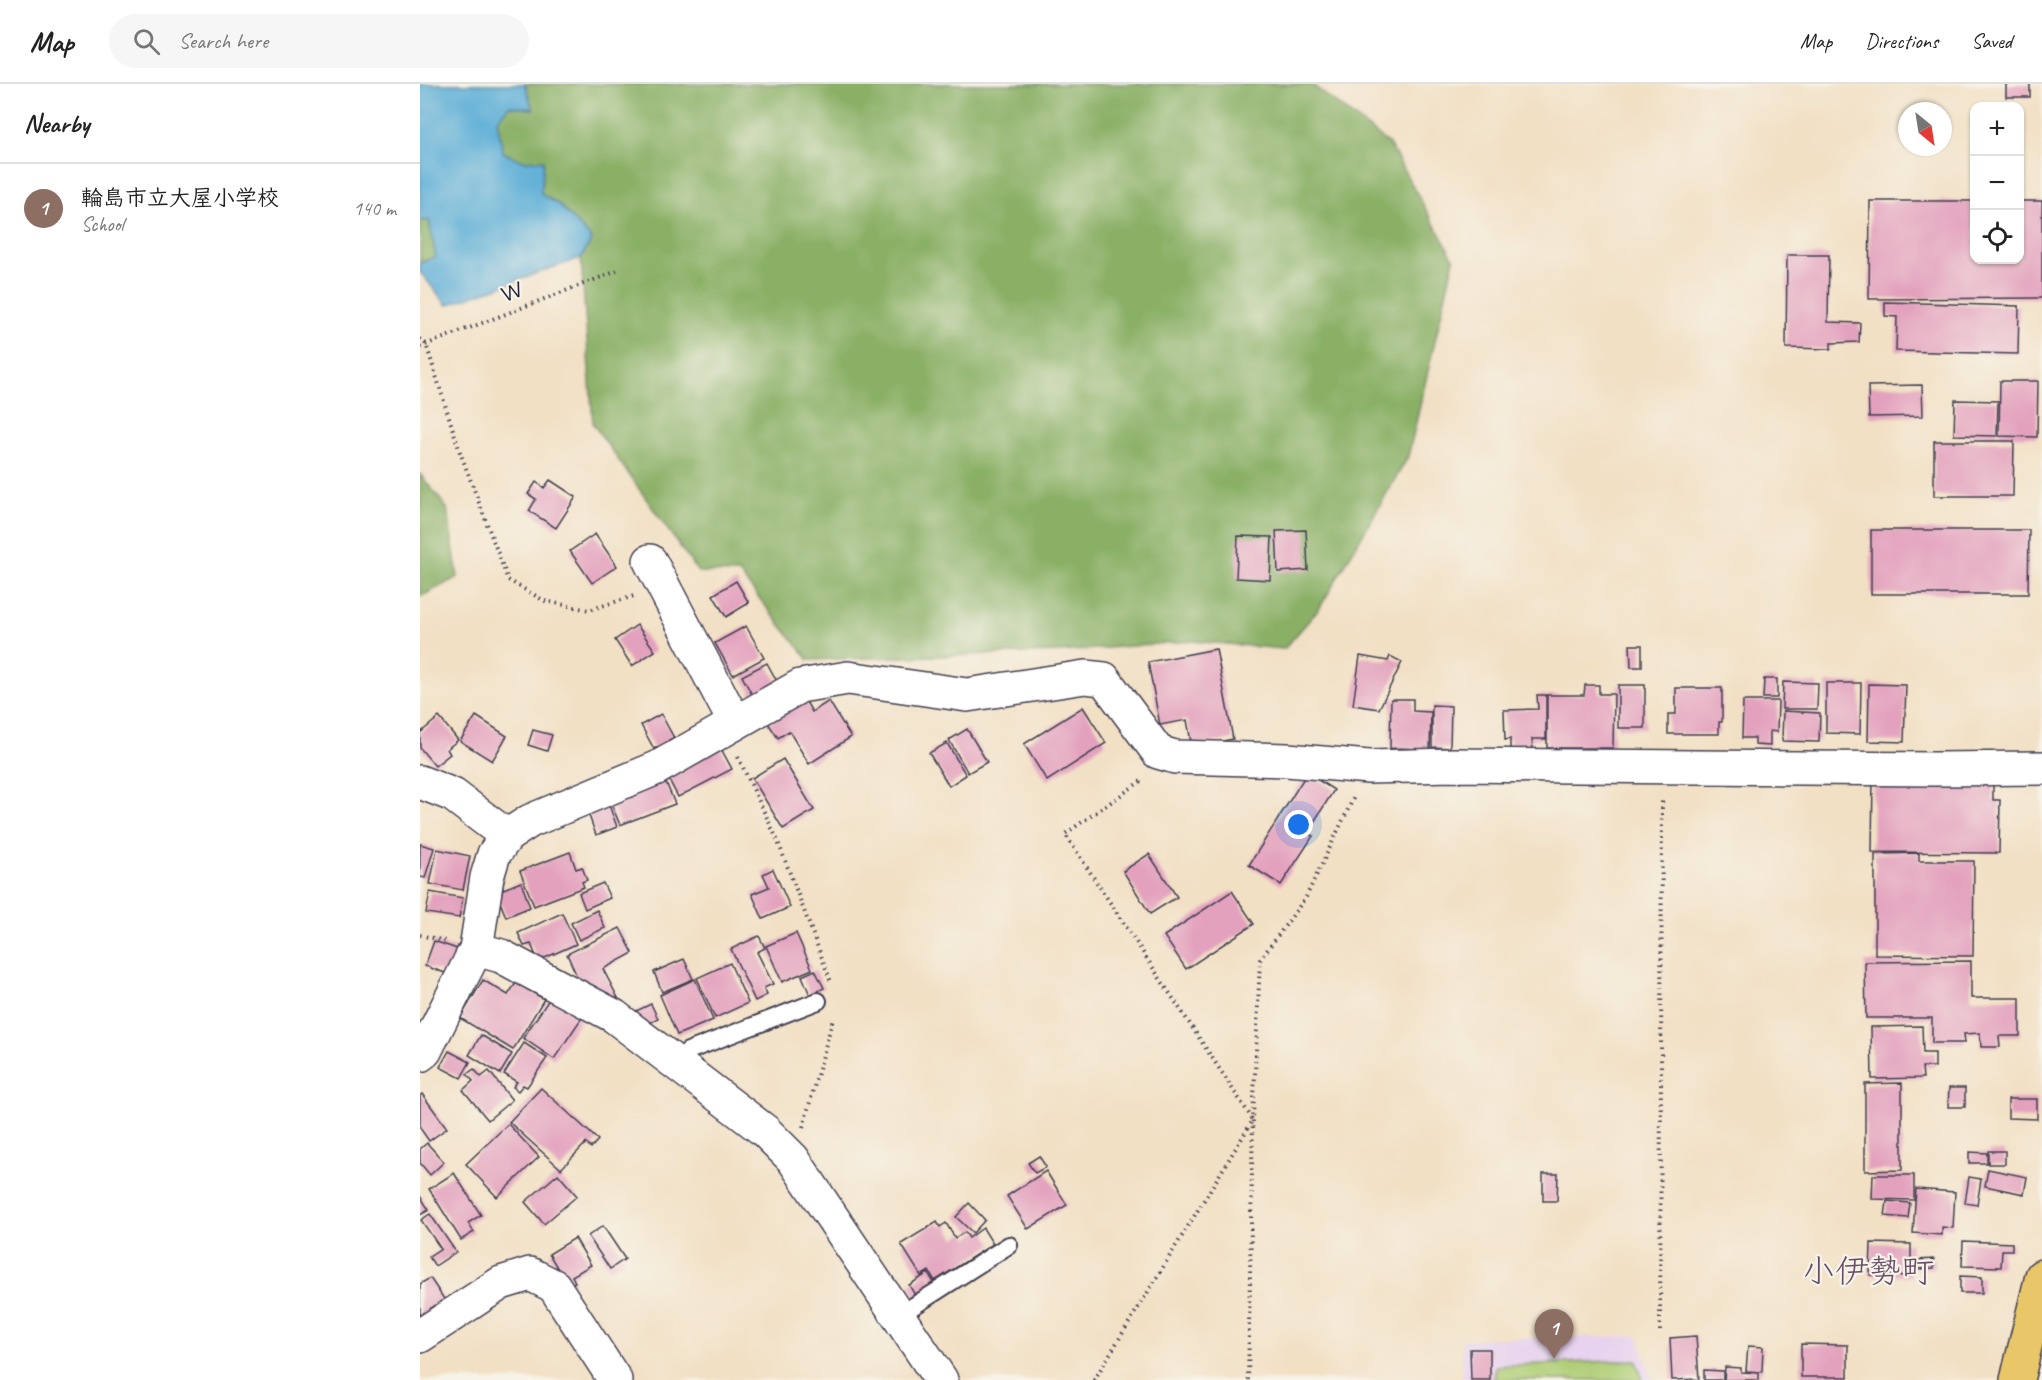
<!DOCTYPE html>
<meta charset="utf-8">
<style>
:root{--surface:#fff;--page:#f6f6f6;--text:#222;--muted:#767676;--line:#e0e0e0;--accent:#1a73e8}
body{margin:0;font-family:Caveat,"Klee One",sans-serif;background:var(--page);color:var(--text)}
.controls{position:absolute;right:18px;top:18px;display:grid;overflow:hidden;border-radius:12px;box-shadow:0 2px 4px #0004}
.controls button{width:54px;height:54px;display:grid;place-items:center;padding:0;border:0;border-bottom:2px solid var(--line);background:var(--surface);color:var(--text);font:30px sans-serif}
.compass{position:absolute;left:1478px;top:18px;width:54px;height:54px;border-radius:50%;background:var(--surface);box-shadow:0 2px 4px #0004;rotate:150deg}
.you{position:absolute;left:879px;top:741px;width:21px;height:21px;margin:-15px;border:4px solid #fff;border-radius:50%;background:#1a73e8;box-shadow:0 0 0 9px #1a73e833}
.badge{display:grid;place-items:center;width:39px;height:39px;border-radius:50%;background:var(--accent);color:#fff;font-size:20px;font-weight:700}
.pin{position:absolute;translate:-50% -50px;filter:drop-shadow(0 2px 3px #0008)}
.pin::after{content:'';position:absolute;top:32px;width:21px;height:18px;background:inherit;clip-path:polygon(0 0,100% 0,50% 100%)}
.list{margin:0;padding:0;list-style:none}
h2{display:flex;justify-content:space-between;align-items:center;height:78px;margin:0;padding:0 24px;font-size:26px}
h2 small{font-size:20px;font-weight:400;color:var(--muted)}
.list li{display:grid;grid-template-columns:39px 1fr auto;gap:18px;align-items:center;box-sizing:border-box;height:90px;padding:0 24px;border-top:2px solid var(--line)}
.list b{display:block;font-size:22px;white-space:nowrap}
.list p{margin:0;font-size:20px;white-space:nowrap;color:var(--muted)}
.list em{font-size:20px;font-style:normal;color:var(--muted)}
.icon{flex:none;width:33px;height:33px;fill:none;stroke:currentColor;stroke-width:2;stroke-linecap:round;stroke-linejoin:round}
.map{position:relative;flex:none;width:1622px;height:1296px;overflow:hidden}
header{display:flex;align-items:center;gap:36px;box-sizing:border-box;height:84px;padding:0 30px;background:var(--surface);border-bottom:2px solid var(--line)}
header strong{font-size:28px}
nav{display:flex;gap:33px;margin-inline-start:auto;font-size:21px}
.search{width:420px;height:54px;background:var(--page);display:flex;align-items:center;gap:15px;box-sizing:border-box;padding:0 21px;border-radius:33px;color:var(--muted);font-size:22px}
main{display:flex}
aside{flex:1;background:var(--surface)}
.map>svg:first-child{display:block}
</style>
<header>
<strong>Map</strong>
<div class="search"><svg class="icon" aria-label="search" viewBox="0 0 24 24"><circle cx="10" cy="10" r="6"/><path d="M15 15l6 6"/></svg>Search here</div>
<nav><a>Map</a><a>Directions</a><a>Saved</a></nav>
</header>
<main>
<aside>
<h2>Nearby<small></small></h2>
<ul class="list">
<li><span class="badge" style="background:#8d6e63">1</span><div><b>輪島市立大屋小学校</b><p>School</p></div><em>140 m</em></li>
</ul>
</aside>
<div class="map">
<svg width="1622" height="1296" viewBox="0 0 1622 1296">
<rect width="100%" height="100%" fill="#f7f3e8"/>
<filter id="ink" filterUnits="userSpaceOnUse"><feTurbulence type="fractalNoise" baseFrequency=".0167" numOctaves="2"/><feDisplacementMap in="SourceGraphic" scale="12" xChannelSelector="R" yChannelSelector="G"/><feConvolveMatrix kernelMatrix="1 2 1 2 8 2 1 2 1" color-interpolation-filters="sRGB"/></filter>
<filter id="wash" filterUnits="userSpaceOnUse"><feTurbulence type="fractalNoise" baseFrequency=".008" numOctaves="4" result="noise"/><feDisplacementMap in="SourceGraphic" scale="24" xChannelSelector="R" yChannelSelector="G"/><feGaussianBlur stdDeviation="1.35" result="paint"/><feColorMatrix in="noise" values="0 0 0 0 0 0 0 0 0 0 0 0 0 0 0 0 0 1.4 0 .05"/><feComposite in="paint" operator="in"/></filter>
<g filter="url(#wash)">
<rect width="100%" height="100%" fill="#f2e0c5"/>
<!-- built -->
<path fill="#e7d2ef" d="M1218 1252 1233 1296H1042V1255Z"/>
<!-- green -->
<path fill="#aecd74" stroke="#687858" stroke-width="1.5" d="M1216 1276 1223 1296H1074L1076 1282Z"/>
<!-- forest -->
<g fill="#8ab066" stroke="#566950" stroke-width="1.5">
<path d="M105 0H891L969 60 1034 175 988 373 899 525 864 565 772 557 639 568 389 576 319 489 278 488 173 340 161 174 172 155 138 120 121 110 103 77 83 69 77 36 89 22 113 25Z"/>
<path d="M9 135 16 173 0 179V137Z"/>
<path d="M0 390 27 424 38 493 0 513Z"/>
</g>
<!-- water -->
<path fill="#5caed7" stroke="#3f6889" stroke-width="1.5" d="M0 0H105L113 25 89 22 77 36 83 68 103 77 124 76 121 110 138 120 172 155 161 174 27 221 0 188V179L16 173 9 136 0 137Z"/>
<g id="blocks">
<!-- building -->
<g fill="#e3a1bd">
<rect x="1586" y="0" width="24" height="13"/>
<path d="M1450 117H1554V176H1600V117H1622V214L1449 215Z"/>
<path d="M1367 171H1409L1408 238 1440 239 1439 258 1411 259V265L1366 264Z"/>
<path d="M1465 218 1599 222 1598 270 1476 267 1477 233 1465 232Z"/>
<path d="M1580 297H1618L1617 353 1579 352Z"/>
<path d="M1502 301 1503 332 1449 333 1448 302Z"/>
<path d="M1535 316 1578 317 1577 352 1534 351Z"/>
<path d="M1514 357H1594L1593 412H1514Z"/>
<path d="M130 396 156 413 136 444 109 427 116 415 108 410 116 398 124 404Z"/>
<path d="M886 446 888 486 858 488 856 447Z"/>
<path d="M1451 446H1609L1608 510H1451Z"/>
<path d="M175 450 197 482 172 499 150 467Z"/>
<path d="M818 452 852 453 850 496 816 494Z"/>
<path d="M316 497 329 519 306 533 293 511Z"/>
<path d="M217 541 235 567 212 582 195 556Z"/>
<path d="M326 542 344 574 313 591 295 559Z"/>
<path d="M1210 561H1222V583H1211Z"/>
<path d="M796 565 813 655 772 663 767 636 740 641 728 578Z"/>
<path d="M940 572 968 577 970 572 982 578 959 625 933 621Z"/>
<path d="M347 579 360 603 335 616 322 592Z"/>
<path d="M1344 595H1357V614H1343Z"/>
<path d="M1363 598 1398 599 1397 625H1362Z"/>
<path d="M1406 599H1441L1440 650 1406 649Z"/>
<path d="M1449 600 1486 601 1484 658 1448 657Z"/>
<path d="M1165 601H1179V610H1194L1193 664H1127V611H1164Z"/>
<rect x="1198" y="601" width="27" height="43"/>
<path d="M1256 604H1302V638H1299V650H1248V630H1256Z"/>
<path d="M1117 611H1126V655H1112L1113 666 1090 667V655L1085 656 1084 626 1118 625Z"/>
<path d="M971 615H993V627L1011 628 1010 665 970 664Z"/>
<path d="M385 616 392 628 409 617 431 653 389 680 369 647 358 654 348 639Z"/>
<path d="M1323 617H1358L1357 648 1350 647V662L1335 661V654H1322Z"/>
<path d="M1012 621 1031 622 1030 664 1012 663Z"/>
<path d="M663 623 686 659 627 697 604 660Z"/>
<path d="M1363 627 1400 629 1399 658 1362 657Z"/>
<path d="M241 630 254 654 234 665 221 641Z"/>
<path d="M56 632 87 652 72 677 40 657Z"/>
<path d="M19 633 38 656 27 665 30 670 15 682 0 664V649Z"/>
<path d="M547 645 567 678 548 689 529 656Z"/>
<path d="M113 646 132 651 127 667 108 661Z"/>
<path d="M527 659 546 691 529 702 509 669Z"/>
<path d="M299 661 312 685 258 713 245 688Z"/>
<path d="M363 675 394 726 363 745 332 694Z"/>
<path d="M887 689 914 706 887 749 893 752 861 801 829 781Z"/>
<path d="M1453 693 1573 694V716H1580L1579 769 1452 768Z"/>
<path d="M245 696 255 720 200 741 190 717Z"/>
<path d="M188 718 197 743 176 751 167 726Z"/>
<path d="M0 760 14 764 5 794 0 793Z"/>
<path d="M17 765 50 772 43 806 10 800Z"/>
<path d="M150 768 156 785 162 783 167 796 162 798 164 803 114 822 100 787Z"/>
<path d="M1499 769V777H1554L1553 872 1455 871V770Z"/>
<path d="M729 770 757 813 730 830 703 787Z"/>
<path d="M353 785 370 823 343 835 332 810 349 803 343 790Z"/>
<path d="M101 798 110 823 86 833 76 808Z"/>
<path d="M183 799 190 814 165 825 159 809Z"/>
<path d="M812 807 834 840 766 885 744 852Z"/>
<path d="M10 808 43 814 39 834 6 829Z"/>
<path d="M177 826 185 844 159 856 151 839Z"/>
<path d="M142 829 156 860 118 877 111 860 104 862 98 849Z"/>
<path d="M200 844 213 869 183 885 198 914 191 916 160 899 147 870Z"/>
<path d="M376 849 392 885 362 898 346 862Z"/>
<path d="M339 852 345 864 337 868 353 900 344 904 347 911 335 917 311 865Z"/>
<path d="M14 857 37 865 28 890 5 882Z"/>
<path d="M264 875 273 895 242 908 234 888Z"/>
<path d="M1551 877V914H1600V952H1579L1580 963H1561L1560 949 1544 950 1545 959H1512V934H1446L1445 878Z"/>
<path d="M310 879 328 919 295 934 277 894Z"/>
<path d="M395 886 404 904 390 911 382 892Z"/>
<path d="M275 895 293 936 257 951 240 911Z"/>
<path d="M63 896 88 911 96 899 124 915 93 966 40 934Z"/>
<path d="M132 911 163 932 134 975 103 954Z"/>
<path d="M231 920 238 935 221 943 214 928Z"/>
<path d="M1502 942 1503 969H1515V983H1502L1503 994 1452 995 1451 943Z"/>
<path d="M61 951 92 970 80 990 49 971Z"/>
<path d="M104 959 127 974 107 1003 103 1001 98 1007 93 1003 97 998 84 990Z"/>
<path d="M29 967 50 978 41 994 20 983Z"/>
<path d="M54 985 61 993 69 987 92 1016 68 1036 43 1006 53 997 47 990Z"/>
<path d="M1482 999V1086L1445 1087V1000Z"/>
<path d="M121 1004 178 1056 171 1064 166 1059 141 1085 89 1038Z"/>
<path d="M1529 1004H1545V1023H1528Z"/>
<path d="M2 1010 27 1044 9 1057 0 1044V1012Z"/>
<path d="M1588 1015H1617V1035L1588 1034Z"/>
<path d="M88 1040 119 1073 77 1113 46 1080Z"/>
<path d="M7 1059 24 1078 10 1091 0 1079V1065Z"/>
<rect x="1568" y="1067" width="17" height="13"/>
<path d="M1549 1068 1567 1069V1079H1549Z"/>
<path d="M619 1072 626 1083 615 1089 608 1079Z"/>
<path d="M1568 1085 1607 1093 1604 1110 1565 1102Z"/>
<path d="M626 1087 647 1121 608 1145 587 1112Z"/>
<path d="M34 1089 61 1131 48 1139 54 1148 41 1156 9 1105Z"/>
<path d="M138 1090 157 1112 124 1140 105 1118Z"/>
<path d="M1123 1090H1138L1137 1117H1123Z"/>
<path d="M1453 1091H1494V1116L1452 1115Z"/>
<path d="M1549 1093 1561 1095 1557 1121 1545 1119Z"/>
<path d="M1496 1105 1535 1108 1533 1144 1522 1143V1151L1493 1149Z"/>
<path d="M0 1112 9 1126 0 1131Z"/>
<path d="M1467 1117 1490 1119 1488 1134 1465 1132Z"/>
<path d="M549 1119 565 1136 553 1149 536 1133Z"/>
<path d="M10 1130 36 1168 15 1182 9 1173 21 1165 1 1136Z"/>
<path d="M517 1138 520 1143 526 1139 535 1154 545 1148 549 1154 563 1144 573 1160 515 1197 509 1187 501 1192 481 1160Z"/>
<path d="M183 1142 205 1175 190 1185 168 1152Z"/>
<path d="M155 1154 171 1181 152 1192 155 1198 148 1202 129 1170Z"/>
<path d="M1543 1157 1592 1159V1166H1582L1581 1183 1542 1182Z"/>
<path d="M1451 1159 1491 1160V1192L1450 1191Z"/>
<path d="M1514 1175V1184L1498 1185 1497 1176Z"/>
<path d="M508 1189 515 1200 496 1213 489 1201Z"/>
<path d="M1540 1192 1562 1193V1209H1540Z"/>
<path d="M10 1194 28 1221 0 1240V1200Z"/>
<path d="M1276 1252 1279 1295 1252 1296 1250 1254Z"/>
<path d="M1381 1260 1428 1261V1293H1381Z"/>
<path d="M1328 1262 1343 1263 1342 1288 1326 1287Z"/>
<path d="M1050 1265H1070V1296H1051Z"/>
<path d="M1305 1283 1321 1284V1288L1339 1289V1296H1304Z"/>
<path d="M1284 1286 1303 1287V1296H1284Z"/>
</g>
</g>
</g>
<g filter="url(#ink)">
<use href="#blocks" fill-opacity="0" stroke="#413e50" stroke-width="1.5"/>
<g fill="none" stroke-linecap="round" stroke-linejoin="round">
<!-- service casing -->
<g stroke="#413e50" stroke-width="20">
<g id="service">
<path d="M254 979 268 967 398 917"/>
<path d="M478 1232 589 1161"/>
</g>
</g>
<!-- minor casing -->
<g stroke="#413e50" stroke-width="36">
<g id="minor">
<path d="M230 477 315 639"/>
<path d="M0 698 33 711 87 752"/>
<path d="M56 865 81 872 194 932 345 1047 373 1075 521 1296"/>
<path d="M0 971 5 967 56 865 67 793 74 770 87 752 110 737 237 684 380 602 428 594 547 611 665 593 684 595 738 668 755 673 867 676 949 683 1033 681 1516 685 1622 684"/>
<path d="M0 1252 81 1199 110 1190 134 1202 195 1296"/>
</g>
</g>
<!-- trunk casing -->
<g stroke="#413e50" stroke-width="36">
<path id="trunk" d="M1597 1296 1622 1192"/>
</g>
<!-- path -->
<g stroke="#413e50" stroke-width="4" stroke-dasharray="1.5 4.5" stroke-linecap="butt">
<path d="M0 255 6 260 40 368 88 496 125 517 169 526 214 512"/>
<path d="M0 263 197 187"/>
<path d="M318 673 357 755 411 898"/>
<path d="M0 851 25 857"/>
<path d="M383 1043 413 935"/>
<path d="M1240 1247 1242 713"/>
<path d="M674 1296 833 1036 645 750 724 695"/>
<path d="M828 1296 833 1036 840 876 886 813 935 711"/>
</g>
<!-- service -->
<use href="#service" stroke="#fff" stroke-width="16"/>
<!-- minor -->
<use href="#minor" stroke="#fff" stroke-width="33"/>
<!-- trunk -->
<use href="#trunk" stroke="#e9c769" stroke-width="33"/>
</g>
</g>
<g text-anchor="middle" stroke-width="4.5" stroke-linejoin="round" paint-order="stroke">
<!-- street labels -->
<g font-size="30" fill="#22223b" stroke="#f7f3e8">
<text transform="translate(91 205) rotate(-21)" y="10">ｗ</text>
</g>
<!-- quarter labels -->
<g font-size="33" fill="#664e68" stroke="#f7f3e8">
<text x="1448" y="1198">小伊勢町</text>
</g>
</g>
</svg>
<div class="controls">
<button>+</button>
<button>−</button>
<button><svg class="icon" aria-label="locate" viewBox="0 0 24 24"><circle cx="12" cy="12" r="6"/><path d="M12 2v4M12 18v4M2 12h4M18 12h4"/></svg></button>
</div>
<svg class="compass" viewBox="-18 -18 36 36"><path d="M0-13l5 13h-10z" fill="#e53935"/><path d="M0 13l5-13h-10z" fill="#767676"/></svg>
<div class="you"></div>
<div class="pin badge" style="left:1134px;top:1275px;background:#8d6e63">1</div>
</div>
</main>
